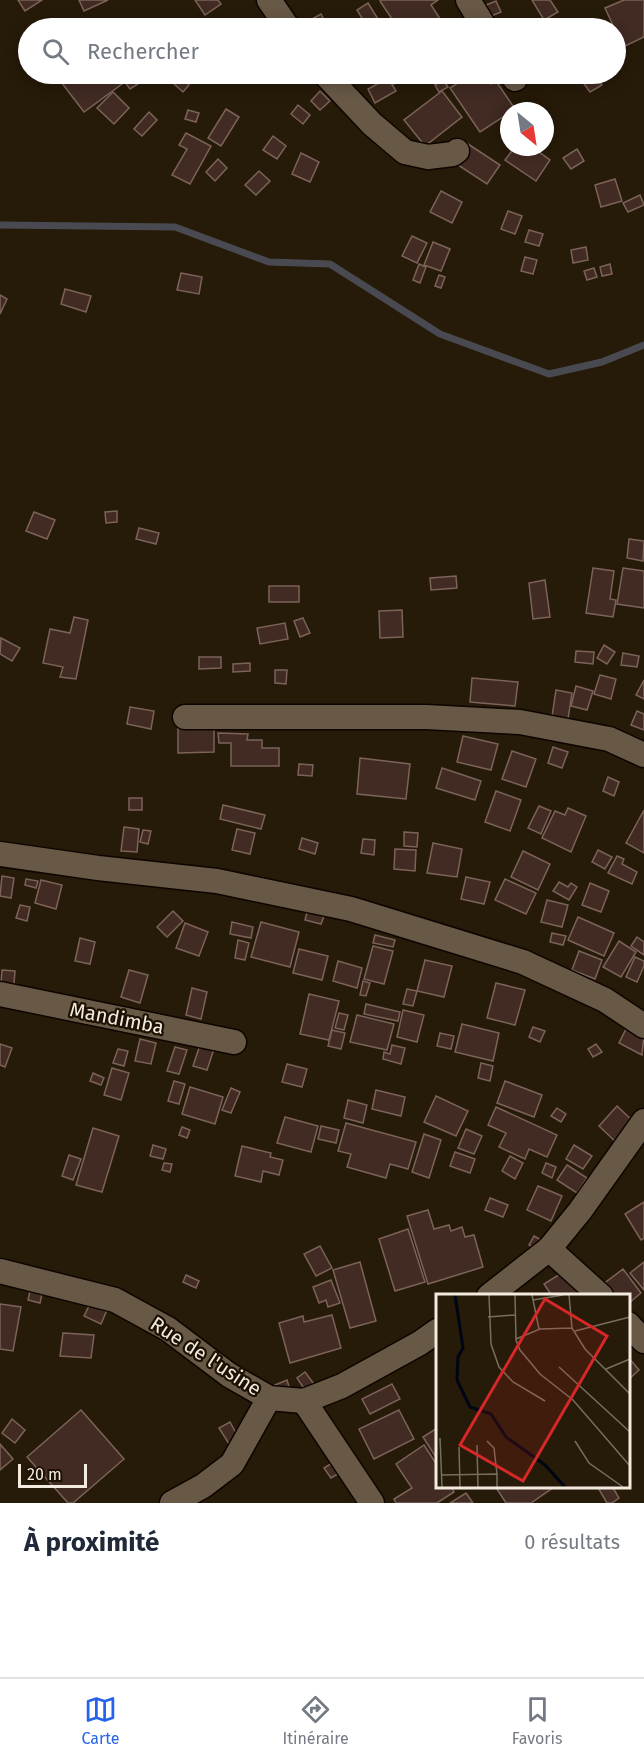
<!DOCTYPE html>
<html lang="fr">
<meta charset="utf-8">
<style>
:root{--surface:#fff;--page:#f2f2f3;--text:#1f2937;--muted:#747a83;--line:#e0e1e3;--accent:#2563eb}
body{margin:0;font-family:"Fira Sans",sans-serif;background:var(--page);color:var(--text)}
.compass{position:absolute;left:500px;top:102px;width:54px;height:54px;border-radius:50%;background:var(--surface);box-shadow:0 3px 15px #0003;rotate:150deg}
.scale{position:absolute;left:18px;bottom:15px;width:69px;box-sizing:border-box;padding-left:6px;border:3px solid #f4ebe0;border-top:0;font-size:16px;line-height:21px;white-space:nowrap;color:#f4ebe0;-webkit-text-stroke:4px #1c1102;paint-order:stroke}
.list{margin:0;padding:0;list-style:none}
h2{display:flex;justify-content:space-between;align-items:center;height:78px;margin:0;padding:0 24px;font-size:26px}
h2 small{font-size:20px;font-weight:400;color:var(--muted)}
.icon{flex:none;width:33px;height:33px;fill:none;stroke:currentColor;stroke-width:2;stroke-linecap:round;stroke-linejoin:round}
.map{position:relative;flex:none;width:644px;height:1503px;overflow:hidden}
.search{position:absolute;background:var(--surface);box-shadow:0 3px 15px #0003;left:18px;right:18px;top:18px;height:66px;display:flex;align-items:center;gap:15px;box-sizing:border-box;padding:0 21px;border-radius:33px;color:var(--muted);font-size:22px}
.sheet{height:174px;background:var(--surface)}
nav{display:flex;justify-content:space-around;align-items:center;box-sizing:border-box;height:84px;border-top:2px solid var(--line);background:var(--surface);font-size:16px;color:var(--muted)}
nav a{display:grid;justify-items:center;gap:3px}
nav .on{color:var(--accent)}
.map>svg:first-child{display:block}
</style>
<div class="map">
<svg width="644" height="1503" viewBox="0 0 644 1503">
<rect width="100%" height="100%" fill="#261a08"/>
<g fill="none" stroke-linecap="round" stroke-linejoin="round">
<!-- stream -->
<path stroke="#494a51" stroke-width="7" d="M0 225 175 227 269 262 330 264 440 334 549 374 602 362 644 345"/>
</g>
<!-- building -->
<g fill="#412b23" stroke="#7c635a" stroke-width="1.5">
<path d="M18 0H42L25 11Z"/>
<path d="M79 0H108L84 11Z"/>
<path d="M195 0H218L221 4 205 15Z"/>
<path d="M381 0H438L431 5 446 28H411L407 23 398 28 380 1Z"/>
<path d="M532 0H550L558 12 544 20Z"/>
<path d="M624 0H644V37L623 47 605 8Z"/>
<path d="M496 1 501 12 491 16 486 5Z"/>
<path d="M368 3 383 27 380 28H368L357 10Z"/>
<path d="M321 14 328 27 315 28 310 20Z"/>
<path d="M55 74H115L122 84 84 112Z"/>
<path d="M119 74H136L141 82 130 89Z"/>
<path d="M389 74H400L403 79 394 84Z"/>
<path d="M472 74H484L491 84 496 81 515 109 480 132 450 88Z"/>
<path d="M595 74 602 85 590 92 582 81Z"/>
<path d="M180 76 189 85 183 92 173 83Z"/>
<path d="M388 78 396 91 375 103 368 89Z"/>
<path d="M443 80 448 87 439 92 435 85Z"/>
<path d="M320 91 330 101 320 110 311 101Z"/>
<path d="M442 91 462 117 425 146 404 120Z"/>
<path d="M113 92 129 108 114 124 97 108Z"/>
<path d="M298 105 310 115 303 124 291 114Z"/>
<path d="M226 109 239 117 221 146 208 138Z"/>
<path d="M188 110 199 113 196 122 185 119Z"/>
<path d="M149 112 157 120 142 136 134 129Z"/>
<path d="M186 133 211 146 190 184 172 175 187 149 179 145Z"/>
<path d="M273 136 286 146 277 159 263 150Z"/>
<path d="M468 144 500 165 487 184 455 163Z"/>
<path d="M515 147H532L550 160 536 181 505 160Z"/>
<path d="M577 149 584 161 571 169 563 158Z"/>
<path d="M301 153 319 162 310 182 292 174Z"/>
<path d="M218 159 227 168 215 181 206 172Z"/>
<path d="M259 171 270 181 256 195 245 185Z"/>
<path d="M615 179 622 201 601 207 595 185Z"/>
<path d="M441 191 462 202 452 223 430 212Z"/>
<path d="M640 195 644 205 628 212 623 203Z"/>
<path d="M508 211 522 216 515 234 501 229Z"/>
<path d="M529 230 543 234 539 246 525 242Z"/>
<path d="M412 236 427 243 417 263 402 256Z"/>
<path d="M433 242 450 249 441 271 424 265Z"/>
<path d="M586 247 588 260 573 263 571 250Z"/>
<path d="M525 257 537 260 533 274 521 271Z"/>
<path d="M419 264 426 267 420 283 413 280Z"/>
<path d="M610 264 612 274 602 276 600 267Z"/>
<path d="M594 268 597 277 587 280 584 271Z"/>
<path d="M181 273 202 277 199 294 177 290Z"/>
<path d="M439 275 445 277 441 288 435 286Z"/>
<path d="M65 289 91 296 86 312 61 304Z"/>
<path d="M0 295 7 299 0 314Z"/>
<path d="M117 511V522L106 523 105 512Z"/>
<path d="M34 512 55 520 47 539 26 531Z"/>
<path d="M139 528 159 533 156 544 136 539Z"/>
<path d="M629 539 644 541 643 561 627 558Z"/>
<path d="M593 568 614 571 610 599 616 600 613 617 586 613Z"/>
<path d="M623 568 644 571V608L617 604Z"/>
<path d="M456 576 457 588 431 590 430 578Z"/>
<path d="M545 580 550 617 533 619 529 583Z"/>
<rect x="269" y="586" width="30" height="16"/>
<path d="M402 610 403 637 380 638 379 611Z"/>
<path d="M74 617 88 620 76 679 60 677 63 667 43 663 50 629 70 633Z"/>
<path d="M303 618 310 633 300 637 294 621Z"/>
<path d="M285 623 288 639 260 644 257 628Z"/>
<path d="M1 638 20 648 12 661 0 654Z"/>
<path d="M604 645 615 652 607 664 597 658Z"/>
<path d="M576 651 594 652 593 664 575 662Z"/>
<path d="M623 653 639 656 637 667 621 665Z"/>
<path d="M199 657H221V668L199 669Z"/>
<path d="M250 663V671L233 672V664Z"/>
<path d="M275 670H287L286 684 275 683Z"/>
<path d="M600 675 616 679 611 699 594 694Z"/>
<path d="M472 678 518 682 515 706 470 702Z"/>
<path d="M644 680V699L636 695Z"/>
<path d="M576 686 593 691 587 710 571 706Z"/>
<path d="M556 690 572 693 567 725 551 723Z"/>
<path d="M130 707 154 711 151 729 127 724Z"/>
<path d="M637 711 644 714V730L631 725Z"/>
<path d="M214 727V752L178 753V728Z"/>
<path d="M218 733 248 734 247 740H262V748H279V766H231V743H219Z"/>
<path d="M463 736 498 744 491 770 457 762Z"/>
<path d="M553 747 568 752 562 768 548 763Z"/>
<path d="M512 751 536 759 526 787 502 779Z"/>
<path d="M360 758 410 764 406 799 357 794Z"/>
<path d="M299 764 313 765 312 776 298 775Z"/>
<path d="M442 768 481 781 475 800 436 788Z"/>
<path d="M608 777 619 782 614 796 603 791Z"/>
<path d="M496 791 521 800 510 831 485 822Z"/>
<rect x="129" y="798" width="13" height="12"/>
<path d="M223 805 265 815 261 829 220 819Z"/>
<path d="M539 806 551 811 541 834 528 828Z"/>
<path d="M568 808 586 816 571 852 542 838 555 811 565 815Z"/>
<path d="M644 810V853L626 843Z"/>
<path d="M124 827 139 829 137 852 121 851Z"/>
<path d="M237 829 255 833 250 854 232 850Z"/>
<path d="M143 830 151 831 148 844 140 842Z"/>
<path d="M404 832 418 833 417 847 404 846Z"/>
<path d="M302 838 318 843 315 854 299 849Z"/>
<path d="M363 839 375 840 374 855 361 853Z"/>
<path d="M433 843 462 849 457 877 427 873Z"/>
<path d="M395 849 416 850 415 871 394 869Z"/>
<path d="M598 850 612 857 605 869 592 862Z"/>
<path d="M523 851 550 864 538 890 511 877Z"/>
<path d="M617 856 624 859 622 864 637 872 632 884 608 873Z"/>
<path d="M2 876 14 878 11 898 0 896Z"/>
<path d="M466 877 490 882 484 904 461 899Z"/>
<path d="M26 879 38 881 36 888 25 885Z"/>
<path d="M505 879 536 893 526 914 495 900Z"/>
<path d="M41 880 62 885 56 909 35 903Z"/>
<path d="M559 882 568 887 571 883 577 887 569 900 553 891Z"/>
<path d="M590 883 609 891 601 912 582 905Z"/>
<path d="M547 900 568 905 562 927 541 922Z"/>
<path d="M20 905 30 907 27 921 16 918Z"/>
<path d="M173 911 183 921 167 937 157 927Z"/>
<path d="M307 912 324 916 321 924 305 920Z"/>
<path d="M578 917 614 933 604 956 568 940Z"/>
<path d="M232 922 253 927 251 938 230 934Z"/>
<path d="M261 922 299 932 290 967 251 957Z"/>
<path d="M185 923 208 932 199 956 176 948Z"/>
<path d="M552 933 566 936 563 945 550 942Z"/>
<path d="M375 935 395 940 393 947 373 943Z"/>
<path d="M637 937 644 942V955L631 946Z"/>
<path d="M80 938 95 942 90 964 75 961Z"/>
<path d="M238 940 249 943 245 960 235 958Z"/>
<path d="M619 941 636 952 621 977 603 967Z"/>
<path d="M373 946 393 951 384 984 364 979Z"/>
<path d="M299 949 328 956 322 980 293 973Z"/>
<path d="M579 951 602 960 595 979 572 970Z"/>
<path d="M635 957 644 961V966L637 982 626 977Z"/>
<path d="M425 960 452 966 444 997 417 991Z"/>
<path d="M338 961 362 968 357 988 333 981Z"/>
<path d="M2 970 15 971 14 984 1 983Z"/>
<path d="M129 970 148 975 140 1003 121 997Z"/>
<path d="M363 981 370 983 366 996 360 995Z"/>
<path d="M496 983 525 990 515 1025 487 1018Z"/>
<path d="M192 988 207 992 201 1019 186 1015Z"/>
<path d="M407 989 417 991 413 1006 403 1004Z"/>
<path d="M309 994 339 1001 329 1040 300 1034Z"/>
<path d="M366 1004 400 1012 398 1021 364 1014Z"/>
<path d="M403 1010 424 1015 417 1042 397 1037Z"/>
<path d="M339 1013 348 1015 344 1030 335 1028Z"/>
<path d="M357 1015 394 1024 387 1050 350 1042Z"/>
<path d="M462 1024 499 1033 493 1061 455 1052Z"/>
<path d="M533 1027 545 1031 540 1042 529 1037Z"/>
<path d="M627 1027 644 1035 642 1055 619 1043Z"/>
<path d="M332 1030 345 1033 341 1049 328 1046Z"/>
<path d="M440 1033 454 1036 451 1049 437 1046Z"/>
<path d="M140 1039 156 1043 151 1064 135 1061Z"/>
<path d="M202 1039 216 1043 207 1070 193 1066Z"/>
<path d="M0 1044 12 1048 5 1067 0 1065Z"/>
<path d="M596 1044 602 1052 593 1057 588 1049Z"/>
<path d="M392 1045 405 1048 401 1064 383 1059 384 1052 390 1054Z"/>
<path d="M175 1047 187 1050 179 1074 167 1071Z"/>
<path d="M118 1049 128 1051 124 1066 113 1063Z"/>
<path d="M481 1063 493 1066 490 1081 478 1078Z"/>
<path d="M287 1064 307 1069 302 1087 282 1082Z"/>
<path d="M112 1068 129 1073 121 1100 104 1095Z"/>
<path d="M93 1073 104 1078 101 1085 90 1081Z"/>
<path d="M174 1081 185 1084 179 1104 168 1101Z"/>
<path d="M505 1081 542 1095 534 1117 497 1103Z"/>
<path d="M190 1087 223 1097 215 1124 182 1114Z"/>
<path d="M231 1088 240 1092 231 1113 222 1110Z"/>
<path d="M376 1090 405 1097 401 1116 372 1109Z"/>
<path d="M436 1096 468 1111 456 1136 424 1122Z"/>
<path d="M348 1100 367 1105 363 1123 344 1118Z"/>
<path d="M617 1106 637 1125 618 1144 599 1126Z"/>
<path d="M496 1107 557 1135 547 1157 529 1149 525 1159 499 1147 506 1133 488 1125Z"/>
<path d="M557 1108 566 1114 561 1122 551 1116Z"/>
<path d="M285 1117 318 1126 311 1152 277 1143Z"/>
<path d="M346 1123 416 1142 408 1169 390 1164 386 1178 347 1167 351 1154 338 1151Z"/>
<path d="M321 1126 339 1130 336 1143 318 1139Z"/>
<path d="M182 1127 190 1130 187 1138 179 1135Z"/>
<path d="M93 1128 119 1136 102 1192 76 1185Z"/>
<path d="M466 1129 482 1136 474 1154 458 1148Z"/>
<path d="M424 1134 441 1140 429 1178 412 1172Z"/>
<path d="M153 1145 166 1149 163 1159 150 1156Z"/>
<path d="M574 1145 592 1156 583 1169 566 1159Z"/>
<path d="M242 1146 271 1153 270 1157 283 1160 279 1175 263 1171 261 1182 235 1176Z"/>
<path d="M455 1152 475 1159 470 1173 450 1166Z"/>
<path d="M69 1155 81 1159 73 1180 62 1176Z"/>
<path d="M510 1156 523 1163 515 1179 502 1171Z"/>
<path d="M164 1163 172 1164 170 1172 162 1170Z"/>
<path d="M546 1163 556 1167 552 1178 542 1173Z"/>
<path d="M567 1165 587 1178 577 1193 557 1180Z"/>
<path d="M538 1186 562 1196 551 1221 527 1210Z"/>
<path d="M490 1198 508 1205 503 1217 485 1210Z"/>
<path d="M644 1202V1238L641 1240 625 1214Z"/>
<path d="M428 1210 434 1229 449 1225 451 1231 462 1227 465 1237 474 1235 483 1267 428 1284 407 1216Z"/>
<path d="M408 1229 425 1282 395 1291 379 1239Z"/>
<path d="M534 1236 543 1241 537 1250 529 1245Z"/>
<path d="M320 1246 332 1268 316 1276 304 1254Z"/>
<path d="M360 1262 376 1321 350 1328 333 1270Z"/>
<path d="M644 1262V1290L630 1273Z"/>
<path d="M623 1269 641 1293 628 1304V1296H610L602 1285Z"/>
<path d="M565 1271 580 1292 574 1296H552L544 1284Z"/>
<path d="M186 1275 199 1281 196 1288 183 1282Z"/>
<path d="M331 1280 340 1303 328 1307 326 1300 319 1303 313 1287Z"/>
<path d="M30 1291 42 1294 40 1303 28 1300Z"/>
<path d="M91 1302 107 1310 101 1324 84 1316Z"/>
<path d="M0 1304 21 1307 13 1351 0 1349Z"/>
<path d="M332 1315 341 1348 290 1363 279 1323 303 1316 304 1322Z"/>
<path d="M63 1333 94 1335 91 1358 60 1356Z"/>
<path d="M628 1357 639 1370 628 1380Z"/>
<path d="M305 1372 314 1384 305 1390 297 1378Z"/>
<path d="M287 1380 291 1393 279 1397 275 1385Z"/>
<path d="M392 1384 400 1399 370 1414 362 1399Z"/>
<path d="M81 1410 124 1459 73 1503H68L27 1457Z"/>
<path d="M399 1410 414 1439 374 1459 359 1429Z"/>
<path d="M12 1419 25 1430 15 1443 2 1433Z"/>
<path d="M230 1422 241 1442 231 1447 219 1428Z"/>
<path d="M437 1428V1459L423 1437Z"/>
<path d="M0 1444 13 1459 0 1470Z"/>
<path d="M424 1445 437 1465V1486H451L454 1492 437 1503H396L394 1499 412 1488 396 1464Z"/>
<path d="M337 1460 343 1471 331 1478 324 1468Z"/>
<path d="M495 1486H554V1487L531 1503H506Z"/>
<path d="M597 1486H612L619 1498 612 1503H607Z"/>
<path d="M466 1493 473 1503H450Z"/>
</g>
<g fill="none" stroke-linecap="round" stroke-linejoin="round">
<!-- street casing -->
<g stroke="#0e0500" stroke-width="27">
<g id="street">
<path d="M269 0 288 28"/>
<path d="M468 0 485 28"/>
<path d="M325 74 372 124 405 152 428 157 453 154 457 151"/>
<path d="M512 74 515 79"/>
<path d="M185 717H426L520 722 609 739 644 755"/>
<path d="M0 854 98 868 217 881 351 909 523 962 605 1000 644 1026"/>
<path d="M0 994 234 1042"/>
<path d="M549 1249 601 1296"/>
<path d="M0 1271 115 1300 168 1329 229 1375 269 1398 304 1401 342 1386 420 1343 437 1331"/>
<path d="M489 1296 549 1249 580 1211 644 1121"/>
<path d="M628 1324 644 1341"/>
<path d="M304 1401 372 1503"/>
<path d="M172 1503 203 1486 232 1464 269 1398"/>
</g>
</g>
<!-- street -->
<use href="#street" stroke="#685946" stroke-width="24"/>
</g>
<g text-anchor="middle" stroke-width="4.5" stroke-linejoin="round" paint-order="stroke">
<!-- street labels -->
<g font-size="20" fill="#f4ebe0" stroke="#1c1102">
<text transform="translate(117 1018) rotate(11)" y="7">Mandimba</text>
<text transform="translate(206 1356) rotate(33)" y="7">Rue de l'usine</text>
</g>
</g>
<!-- overview -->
<g transform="translate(436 1294)">
<rect width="194" height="194" fill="#261a08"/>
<path fill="none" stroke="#000514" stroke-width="3" d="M19 1 27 54 22 63 21 86 34 113 55 120 70 143 109 171 129 193"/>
<path fill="none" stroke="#786e5e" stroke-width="1.5" d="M53 1 55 50 63 73 77 88 109 107M79 1 80 46 84 56 104 80 137 106 194 172M96 1 103 35M133 1 136 34M97 6 127 1M52 23 79 21M139 37 194 23M80 45 104 35 136 34 149 55 194 100M123 73 194 138M170 75 194 65M4 144 6 193M51 147 58 154 61 180M139 147 153 169 187 193M41 151 42 193M23 153 24 193M6 181 61 180V193"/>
<path fill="#d62828" fill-opacity="0.15" stroke="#d62828" stroke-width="3" d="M109 5 171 42 87 187 24 151Z"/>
<rect width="194" height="194" fill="none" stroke="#f4ebe0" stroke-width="3"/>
</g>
</svg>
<svg class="compass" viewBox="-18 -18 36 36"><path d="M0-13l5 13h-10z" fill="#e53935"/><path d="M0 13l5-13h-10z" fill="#747a83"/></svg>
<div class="scale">20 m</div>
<div class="search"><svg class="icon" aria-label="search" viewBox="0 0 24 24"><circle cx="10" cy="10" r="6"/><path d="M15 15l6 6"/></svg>Rechercher</div>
</div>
<section class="sheet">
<h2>À proximité<small>0 résultats</small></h2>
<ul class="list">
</ul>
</section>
<nav>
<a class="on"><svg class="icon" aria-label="map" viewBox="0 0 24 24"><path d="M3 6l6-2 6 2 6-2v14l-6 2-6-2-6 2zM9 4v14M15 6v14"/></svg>Carte</a>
<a><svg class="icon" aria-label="directions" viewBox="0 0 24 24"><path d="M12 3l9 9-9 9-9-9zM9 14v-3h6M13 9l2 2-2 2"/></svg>Itinéraire</a>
<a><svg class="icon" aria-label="saved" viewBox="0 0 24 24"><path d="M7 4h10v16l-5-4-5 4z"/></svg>Favoris</a>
</nav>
